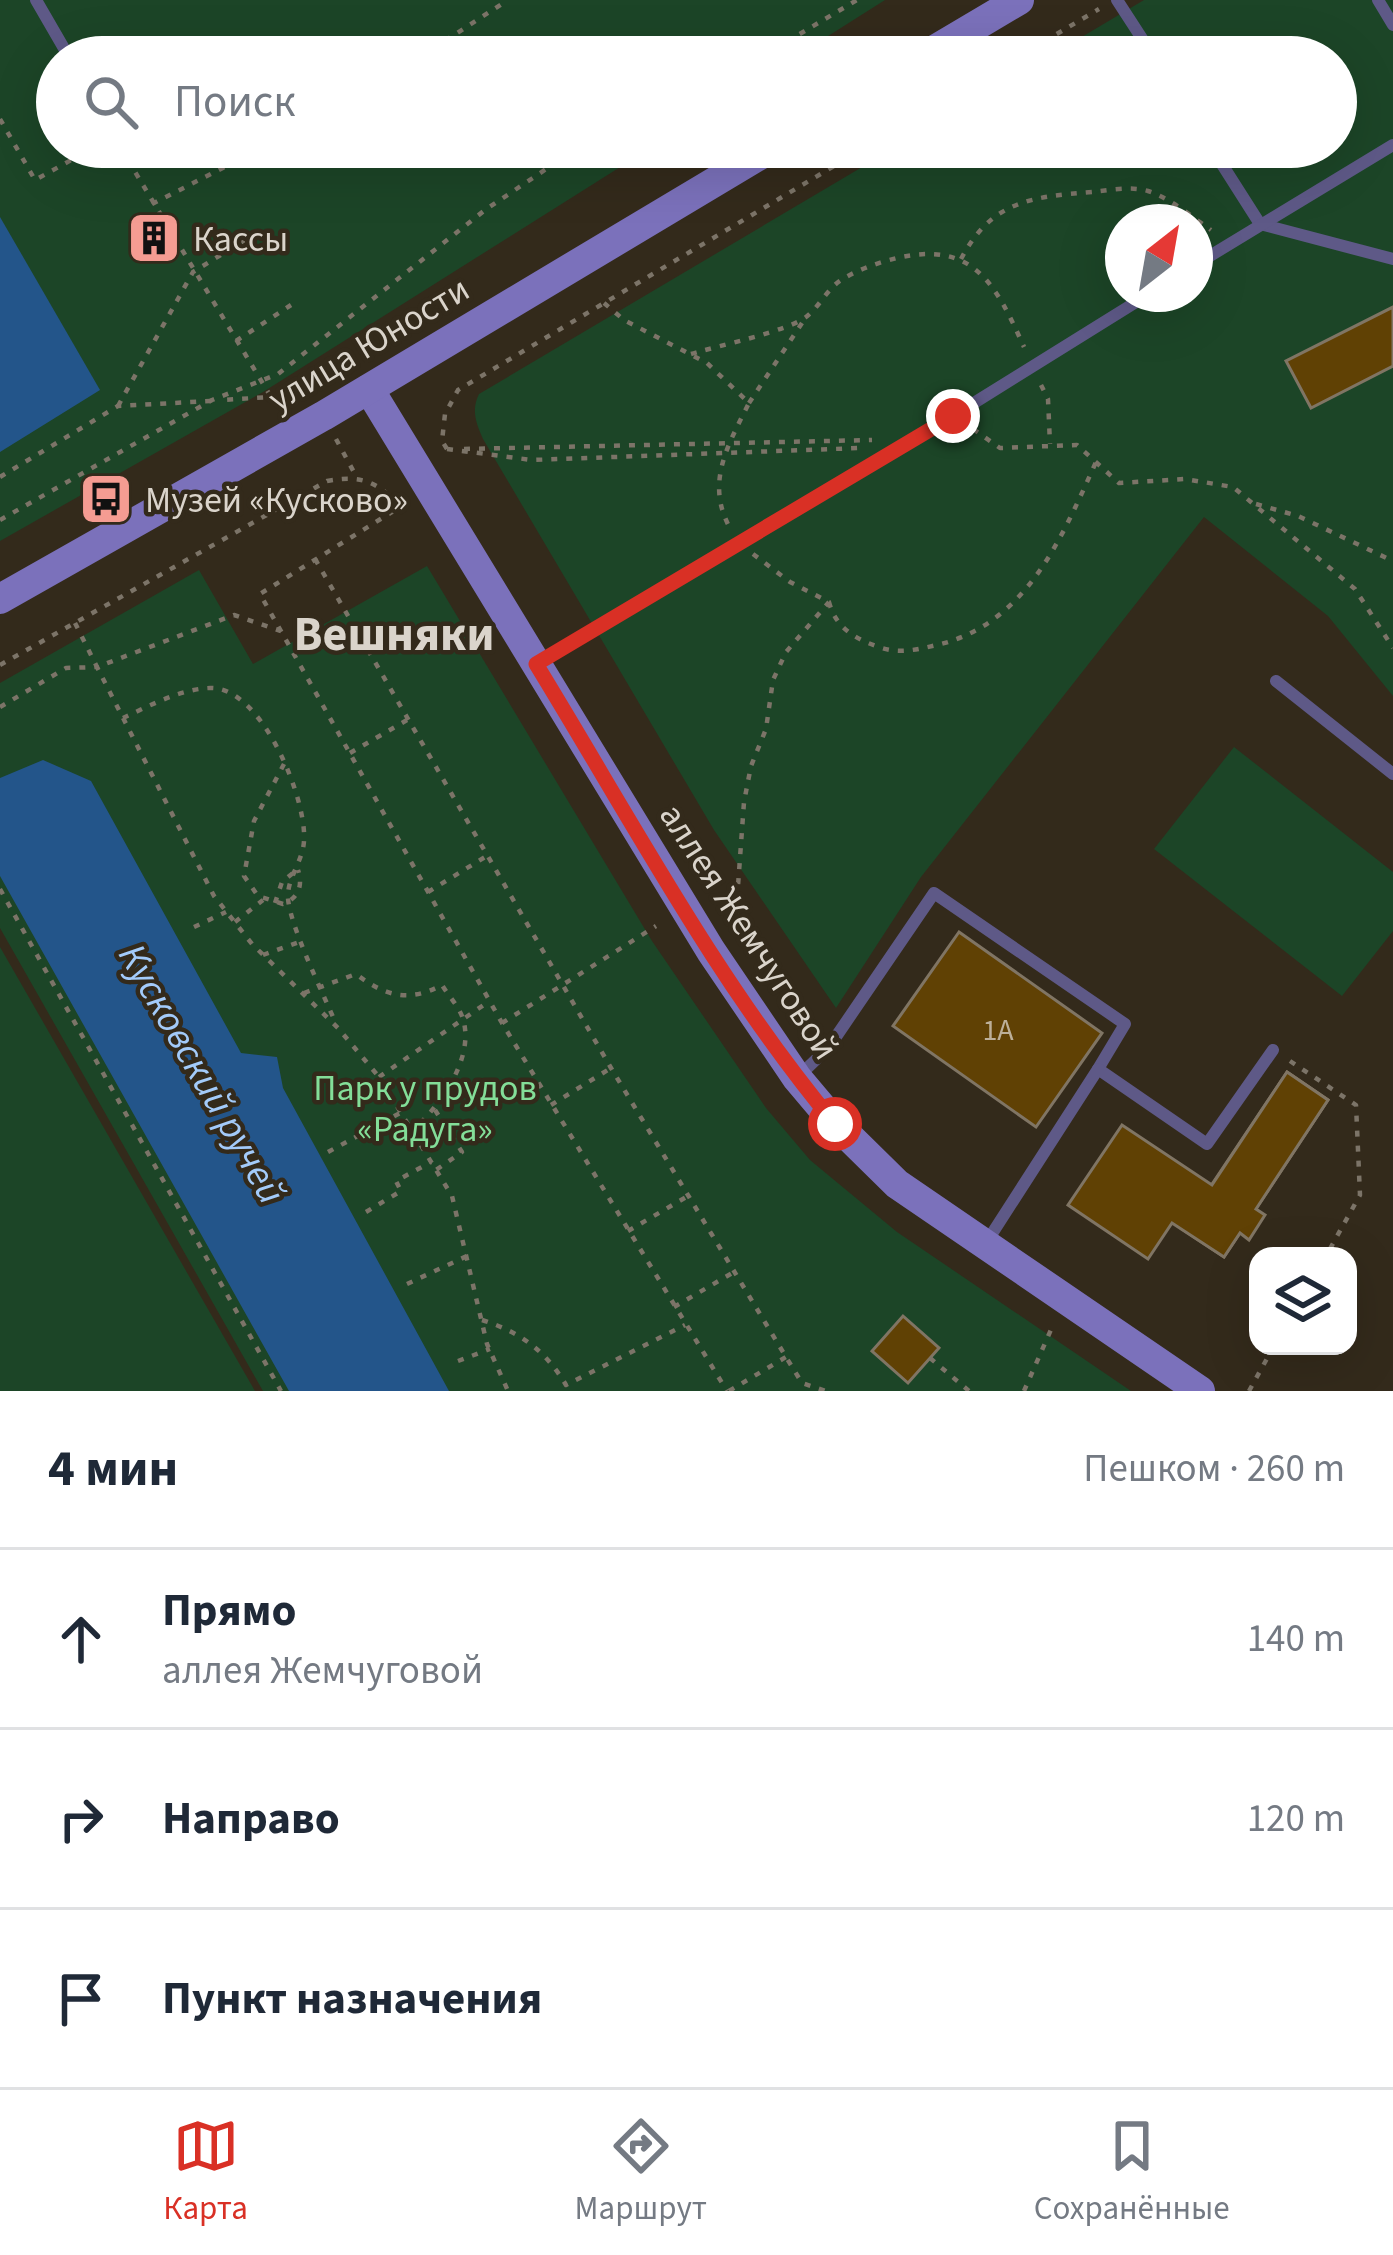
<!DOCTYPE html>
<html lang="ru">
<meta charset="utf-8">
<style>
:root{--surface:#fff;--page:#f6f6f7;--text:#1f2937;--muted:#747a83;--line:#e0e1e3;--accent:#d93025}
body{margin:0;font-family:"Source Sans 3",sans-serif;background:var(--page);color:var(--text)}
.controls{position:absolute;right:36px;bottom:36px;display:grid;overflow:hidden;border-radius:24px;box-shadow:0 12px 48px #0002}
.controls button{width:108px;height:108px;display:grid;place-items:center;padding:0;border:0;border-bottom:3px solid var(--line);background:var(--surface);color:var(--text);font:60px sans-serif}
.compass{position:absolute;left:1105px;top:204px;width:108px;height:108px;border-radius:50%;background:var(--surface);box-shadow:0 12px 48px #0002;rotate:31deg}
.stop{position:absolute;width:36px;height:36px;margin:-27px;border:9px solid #d93025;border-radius:50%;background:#fff}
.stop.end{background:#d93025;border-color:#fff;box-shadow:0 3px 12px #0008}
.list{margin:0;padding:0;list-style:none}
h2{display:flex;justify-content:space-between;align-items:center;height:156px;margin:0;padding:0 48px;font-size:51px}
h2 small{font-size:39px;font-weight:400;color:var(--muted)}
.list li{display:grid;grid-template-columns:78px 1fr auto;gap:36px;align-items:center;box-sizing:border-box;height:180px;padding:0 48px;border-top:3px solid var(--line)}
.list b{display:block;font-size:45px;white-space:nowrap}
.list p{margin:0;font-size:39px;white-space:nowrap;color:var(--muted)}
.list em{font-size:39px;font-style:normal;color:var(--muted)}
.icon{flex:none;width:66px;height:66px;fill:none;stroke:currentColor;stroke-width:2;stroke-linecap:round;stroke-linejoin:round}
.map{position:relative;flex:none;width:1393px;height:1391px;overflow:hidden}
.search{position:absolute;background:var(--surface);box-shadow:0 12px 48px #0002;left:36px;right:36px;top:36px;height:132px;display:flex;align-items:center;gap:30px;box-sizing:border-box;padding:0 42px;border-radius:66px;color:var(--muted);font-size:45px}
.sheet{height:696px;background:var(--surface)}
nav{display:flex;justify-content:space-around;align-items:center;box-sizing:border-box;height:168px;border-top:3px solid var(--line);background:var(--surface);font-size:33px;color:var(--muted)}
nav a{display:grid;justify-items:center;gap:6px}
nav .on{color:var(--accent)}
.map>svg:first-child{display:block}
</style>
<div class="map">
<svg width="1393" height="1391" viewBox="0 0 1393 1391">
<rect width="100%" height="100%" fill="#332a1b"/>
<!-- green -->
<g fill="#1c4527" fill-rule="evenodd">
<path d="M0 0H885L795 57H57V147H652L263 392 0 541Z"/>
<path d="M1144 0H1393V696L1328 616 1204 517 921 877 836 1008 714 830 483 439C476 423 471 410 479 394L896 147H1336V57H1048ZM1123 222H1195V294H1123Z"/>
<path d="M427 566 652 941 766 1108 810 1160 897 1232 1131 1391H263L0 928V683L199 570 253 664Z"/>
<path d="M1234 747 1393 872V931L1342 996 1154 849Z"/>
<path d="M0 947 255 1391H0Z"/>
</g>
<!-- water -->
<g fill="#23558a">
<path d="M0 217 100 390 0 452Z"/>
<path d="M43 760 91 781 241 1053 277 1057 283 1088 449 1391H289L0 876V778Z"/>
</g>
<!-- building -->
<g fill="#604104" stroke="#807564" stroke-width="3">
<path d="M156 218 169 242 148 253 135 230Z"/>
<path d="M1393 307V366L1311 408 1286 361Z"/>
<path d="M959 932 1102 1033 1036 1127 893 1026Z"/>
<path d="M1287 1072 1328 1100 1224 1257 1182 1229Z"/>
<path d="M1287 1072 1328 1100 1256 1209 1265 1215 1249 1240 1240 1233 1224 1257 1172 1223 1148 1259 1068 1205 1122 1125 1212 1185Z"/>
<path d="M903 1316 939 1348 908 1383 872 1351Z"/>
</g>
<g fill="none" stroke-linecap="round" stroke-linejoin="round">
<!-- path -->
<g stroke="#7c7468" stroke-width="4.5" stroke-dasharray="6 9" stroke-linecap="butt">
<path d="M420 57 508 0"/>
<path d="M761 57 857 0"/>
<path d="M1018 57 1099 9"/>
<path d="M0 119 35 180 95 147"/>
<path d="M120 147 271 397 221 400"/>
<path d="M152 204 264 147"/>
<path d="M961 259C992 200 1032 197 1092 192 1110 190 1131 186 1148 191 1170 198 1192 217 1211 230"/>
<path d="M604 303 624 320 707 363 749 403C728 445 705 483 730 528"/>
<path d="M236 341 291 305"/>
<path d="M691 354C717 346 788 331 806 317 818 308 825 293 837 283 853 271 877 263 897 258 974 240 996 285 1024 347"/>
<path d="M1041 385 1048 399 1050 444"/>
<path d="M749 403 802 323"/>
<path d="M118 406 193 272 250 237"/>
<path d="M973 429 1000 448 1077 445 1119 483 1185 479 1233 487 1355 589 1393 648"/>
<path d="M336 439 356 476"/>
<path d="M447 449 532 460 860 448"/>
<path d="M447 449 442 441 445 414 458 390 866 147"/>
<path d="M464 449 872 440"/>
<path d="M0 477 118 406 210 401"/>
<path d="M1256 504 1298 516 1393 561"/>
<path d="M0 520 212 400 278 374 485 210 579 147"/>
<path d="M753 554 790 582 829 602C836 629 857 640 882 648 901 654 919 649 937 645 1027 624 1062 537 1096 462"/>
<path d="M315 559 611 1068 786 1357 802 1383 826 1391"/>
<path d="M75 623 97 667 234 615 281 631"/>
<path d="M0 665 327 481C362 475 377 481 400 507L260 594 502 1023 727 1391"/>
<path d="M0 707 66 668 97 667 214 896 252 944 338 1028 379 1077 452 1196 487 1344 508 1391"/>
<path d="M123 718C149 706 180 689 210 688 261 686 307 798 304 841 303 860 289 876 288 894 286 919 325 997 336 1024"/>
<path d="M350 753 407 720"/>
<path d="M284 764 254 821 244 876 258 896 283 904C299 898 303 885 298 870"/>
<path d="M0 889 281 1391"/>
<path d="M428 892 485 857"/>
<path d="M275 903 282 882 293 873"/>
<path d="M736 914 744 802 751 766 766 729 773 680 786 652 829 602"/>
<path d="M235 922 263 900"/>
<path d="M194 927 226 912"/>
<path d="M263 955 302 941"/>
<path d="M304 993 356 974C385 996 408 1003 442 985 448 995 460 1008 463 1019 475 1058 440 1106 413 1130"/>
<path d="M502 1023 656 926"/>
<path d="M1290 1061 1356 1105 1360 1195 1326 1256"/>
<path d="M379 1077 488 1002"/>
<path d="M551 1105 611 1068"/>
<path d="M435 1110 462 1152 436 1170"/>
<path d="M328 1152 400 1113"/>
<path d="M366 1212 401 1191 396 1181 431 1162"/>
<path d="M628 1231 688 1196"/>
<path d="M407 1284 467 1256"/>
<path d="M674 1307 734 1272"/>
<path d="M482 1320C520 1332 545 1350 566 1385L685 1325"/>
<path d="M930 1358 969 1391"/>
<path d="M458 1361 490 1349"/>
<path d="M729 1391 786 1357"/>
<path d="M1024 1391 1053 1325"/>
<path d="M1249 1391 1274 1346"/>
</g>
<!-- lane -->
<g stroke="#5e5987" stroke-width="12">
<path d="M36 0 69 57"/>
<path d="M1117 0 1154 57"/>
<path d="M1378 0 1393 25"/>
<path d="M1211 147 1260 224 1393 259"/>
<path d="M1195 265 1393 145"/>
<path d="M539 662 953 416 1149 294"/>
<path d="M1276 681 1393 774"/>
<path d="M798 1077 829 1047 934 893 1125 1024 1098 1069"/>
<path d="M986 1243 1098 1069 1207 1144 1273 1050"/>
</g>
<!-- secondary -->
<g stroke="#7b71bb" stroke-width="30">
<path d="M923 57 1019 0"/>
<path d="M369 389 711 951 797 1078 835 1123 897 1184 1200 1391"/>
<path d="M0 599 323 416 773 147"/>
</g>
</g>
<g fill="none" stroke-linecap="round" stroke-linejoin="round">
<!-- route -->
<path stroke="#d93025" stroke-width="15" d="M835 1124C718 984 631 819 536 664L953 416"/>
</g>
<!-- icons -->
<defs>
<g id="building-square" transform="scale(2.7)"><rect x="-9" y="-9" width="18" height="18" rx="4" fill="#f59c92" stroke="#332a1b"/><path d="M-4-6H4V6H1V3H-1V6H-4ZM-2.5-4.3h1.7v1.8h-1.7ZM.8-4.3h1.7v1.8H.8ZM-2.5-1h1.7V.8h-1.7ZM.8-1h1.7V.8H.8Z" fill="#111"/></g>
<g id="bus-square" transform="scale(2.7)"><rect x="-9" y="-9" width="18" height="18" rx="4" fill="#f59c92" stroke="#332a1b"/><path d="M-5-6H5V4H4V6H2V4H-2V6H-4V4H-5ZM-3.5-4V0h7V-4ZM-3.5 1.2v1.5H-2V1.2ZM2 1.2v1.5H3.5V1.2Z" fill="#111"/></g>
</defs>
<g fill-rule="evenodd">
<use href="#building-square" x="154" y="238"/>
<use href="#bus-square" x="106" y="499"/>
</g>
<g text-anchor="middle" stroke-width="9" stroke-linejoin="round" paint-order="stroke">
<!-- number labels -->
<g font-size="30" fill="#bcaf99">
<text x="998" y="1040">1А</text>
</g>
<!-- poi labels -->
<g font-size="36" fill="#dad4cb" stroke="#332a1b" text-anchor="start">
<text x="193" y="251">Кассы</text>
<text x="145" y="512">Музей «Кусково»</text>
</g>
<!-- street labels -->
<g font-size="36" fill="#dad4cb" stroke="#332a1b">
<text transform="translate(368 343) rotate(-31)" y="13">улица Юности</text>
<text transform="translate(750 931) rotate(57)" y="13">аллея Жемчуговой</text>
</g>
<!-- park labels -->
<g font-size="36" fill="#83de98" stroke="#332a1b">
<text x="425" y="1100">Парк у прудов<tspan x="425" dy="41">«Радуга»</tspan></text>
</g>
<!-- water labels -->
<g font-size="39" font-style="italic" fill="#a3cbfa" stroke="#332a1b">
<text transform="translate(203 1073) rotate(60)" y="14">Кусковский ручей</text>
</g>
<!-- district labels -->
<g font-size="48" font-weight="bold" fill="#dad4cb" stroke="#332a1b">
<text x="394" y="650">Вешняки</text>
</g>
</g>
</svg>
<div class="controls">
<button><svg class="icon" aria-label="layers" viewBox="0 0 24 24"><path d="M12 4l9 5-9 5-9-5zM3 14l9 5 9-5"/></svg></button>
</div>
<svg class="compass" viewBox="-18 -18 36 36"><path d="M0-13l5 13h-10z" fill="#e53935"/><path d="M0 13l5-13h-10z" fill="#747a83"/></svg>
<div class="stop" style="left:835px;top:1124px"></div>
<div class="stop end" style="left:953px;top:416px"></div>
<div class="search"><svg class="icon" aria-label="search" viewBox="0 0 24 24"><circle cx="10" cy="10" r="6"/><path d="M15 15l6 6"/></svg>Поиск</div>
</div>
<section class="sheet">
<h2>4 мин<small>Пешком · 260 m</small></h2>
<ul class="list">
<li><svg class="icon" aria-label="ahead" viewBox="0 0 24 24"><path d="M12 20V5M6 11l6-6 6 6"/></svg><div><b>Прямо</b><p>аллея Жемчуговой</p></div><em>140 m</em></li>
<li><svg class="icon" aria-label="right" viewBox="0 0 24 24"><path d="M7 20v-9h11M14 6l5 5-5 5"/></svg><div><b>Направо</b></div><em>120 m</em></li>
<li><svg class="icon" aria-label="arrive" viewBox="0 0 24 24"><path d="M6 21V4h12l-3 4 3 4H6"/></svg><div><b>Пункт назначения</b></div></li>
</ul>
</section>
<nav>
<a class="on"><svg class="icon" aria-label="map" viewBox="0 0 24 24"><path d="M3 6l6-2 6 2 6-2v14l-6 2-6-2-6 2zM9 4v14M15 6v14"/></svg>Карта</a>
<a><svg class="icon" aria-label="directions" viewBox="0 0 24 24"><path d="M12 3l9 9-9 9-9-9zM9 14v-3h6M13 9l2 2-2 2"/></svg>Маршрут</a>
<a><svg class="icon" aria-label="saved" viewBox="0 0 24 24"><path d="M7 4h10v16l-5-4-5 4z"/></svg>Сохранённые</a>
</nav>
